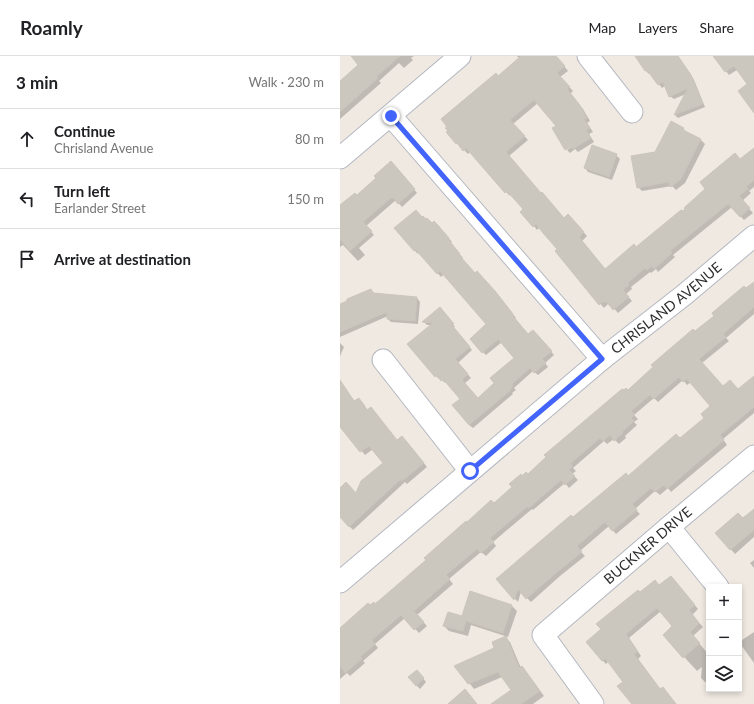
<!DOCTYPE html>
<meta charset="utf-8">
<style>
:root{--surface:#fff;--page:#f6f6f6;--text:#202124;--muted:#757577;--line:#e0e0e0}
body{margin:0;font-family:Lato,sans-serif;background:var(--page);color:var(--text)}
.controls{position:absolute;right:12px;bottom:12px;display:grid;overflow:hidden;border-radius:0px;box-shadow:0 2px 6px #0003}
.controls button{width:36px;height:36px;display:grid;place-items:center;padding:0;border:0;border-bottom:1px solid var(--line);background:var(--surface);color:var(--text);font:20px sans-serif}
.stop{position:absolute;width:12px;height:12px;margin:-9px;border:3px solid #4264fb;border-radius:50%;background:#fff}
.stop.end{background:#4264fb;border-color:#fff;box-shadow:0 1px 4px #0008}
.list{margin:0;padding:0;list-style:none}
h2{display:flex;justify-content:space-between;align-items:center;height:52px;margin:0;padding:0 16px;font-size:17px}
h2 small{font-size:13px;font-weight:400;color:var(--muted)}
.list li{display:grid;grid-template-columns:26px 1fr auto;gap:12px;align-items:center;box-sizing:border-box;height:60px;padding:0 16px;border-top:1px solid var(--line)}
.list b{display:block;font-size:15px;white-space:nowrap}
.list p{margin:0;font-size:13px;white-space:nowrap;color:var(--muted)}
.list em{font-size:13px;font-style:normal;color:var(--muted)}
.icon{flex:none;width:22px;height:22px;fill:none;stroke:currentColor;stroke-width:2;stroke-linecap:round;stroke-linejoin:round}
.map{position:relative;flex:none;width:414px;height:648px;overflow:hidden}
header{display:flex;align-items:center;gap:24px;box-sizing:border-box;height:56px;padding:0 20px;background:var(--surface);border-bottom:1px solid var(--line)}
header strong{font-size:19px}
nav{display:flex;gap:22px;margin-inline-start:auto;font-size:14px}
main{display:flex}
aside{flex:1;background:var(--surface)}
.map>svg:first-child{display:block}
</style>
<header>
<strong>Roamly</strong>
<nav><a>Map</a><a>Layers</a><a>Share</a></nav>
</header>
<main>
<aside>
<h2>3 min<small>Walk · 230 m</small></h2>
<ul class="list">
<li><svg class="icon" aria-label="ahead" viewBox="0 0 24 24"><path d="M12 20V5M6 11l6-6 6 6"/></svg><div><b>Continue</b><p>Chrisland Avenue</p></div><em>80 m</em></li>
<li><svg class="icon" aria-label="left" viewBox="0 0 24 24"><path d="M17 20v-9H6M10 6l-5 5 5 5"/></svg><div><b>Turn left</b><p>Earlander Street</p></div><em>150 m</em></li>
<li><svg class="icon" aria-label="arrive" viewBox="0 0 24 24"><path d="M6 21V4h12l-3 4 3 4H6"/></svg><div><b>Arrive at destination</b></div></li>
</ul>
</aside>
<div class="map">
<svg width="414" height="648" viewBox="0 0 414 648">
<rect width="100%" height="100%" fill="#efe9e1"/>
<!-- shadow -->
<g fill="#0003">
<path d="M18 0H74L71 2 73 4 64 12 59 7 39 25 41 27 0 63V27L20 10Z"/>
<path d="M177 0H213L220 5 228 15 220 21 233 35 230 38 243 53 250 65 247 67 253 76 249 78 254 86 238 96 235 93 230 97 227 94 236 88 217 70 198 47 173 68 188 84 169 100 201 138 225 163H232L247 180 242 185 266 214 345 156 414 93V131L409 135 411 137 402 145 413 157 404 164 392 151 333 199 335 201 318 216 316 213 311 217 310 216 291 231 292 233 286 238 292 245 278 257 271 249 270 250 268 248 264 252 216 196 218 193 200 171 197 174 194 170 184 153 171 138 170 140 166 136 131 95 128 98 117 87 158 21 180 3Z"/>
<path d="M295 0H338L354 24 365 51 338 62 335 59 346 38 334 43 330 40 326 29 322 32 310 17 309 18 306 15Z"/>
<path d="M374 0H414V55L408 28 397 14 389 19Z"/>
<path d="M343 73 348 77 361 84 365 88 345 127 336 134 332 130 302 135 298 131 315 97Z"/>
<path d="M276 99 280 103 272 124 248 116 245 112Z"/>
<path d="M55 110 77 137 62 151 56 144 26 170 34 179 19 192 25 199 18 205 3 189 0 191V151L17 140Z"/>
<path d="M79 159 92 168 98 169 112 186 110 187 123 202 122 203 135 218 158 239 176 262 174 263 189 279H197L214 299 205 307 208 311 198 319 193 315 174 332 176 334 172 337 173 338 133 372 129 369 121 343 106 326 105 327 100 322 99 323 96 320 91 269H87L84 266 103 256 115 271H113L132 294 118 307 131 322 125 327 138 344 156 327 175 302 162 286 146 299 143 296 148 268 104 218 101 221 79 196 78 198 74 194Z"/>
<path d="M414 229V258L386 282 389 285 362 307 383 331 398 334 414 321V357L383 383 387 389 331 436 328 432 320 439 315 435 295 453 300 458 276 478 269 470 240 495 245 500 220 520 191 546 181 536 178 546 157 523 233 462 340 383 366 363 372 351 351 326 347 329 343 324 318 346 314 342 294 359 298 363 294 366 297 369 285 380 286 382 279 388 274 383 267 388 264 385 233 412 236 415 232 418 238 424 229 432 225 427 193 454 192 453 153 486 156 490 146 500 141 496 109 523 113 528 77 559 87 570 79 577 65 562 35 588 38 592 23 605 25 607 10 620 7 617 0 623V578L30 550 35 549 87 504 127 467 154 448 174 432 182 421 188 419 406 234Z"/>
<path d="M31 234 35 238 77 242 80 246 78 268 51 266 48 263V260L0 281V249Z"/>
<path d="M0 287 4 291 0 300Z"/>
<path d="M4 332 15 346 19 343 23 347 28 355 57 385H66L87 411 67 428 65 426 13 474 0 460V433L17 439 44 407 33 393 25 399 0 369V335Z"/>
<path d="M414 454V481L395 498 376 477 403 464Z"/>
<path d="M414 504V512L410 507Z"/>
<path d="M335 525 358 553 352 559 363 571 353 580 369 599V626H365L361 622 362 611 357 615 324 579 334 570 321 555 289 582 301 600 298 603 321 634 323 632 336 648H292L279 630 284 626 269 605 266 608 262 604 300 537Z"/>
<path d="M131 536 172 550 177 555 168 581 131 569 128 580 109 575 104 570 122 562Z"/>
<path d="M414 576V607L399 586Z"/>
<path d="M165 582 170 586 181 612 186 616 204 640 193 648H153L172 634 162 621 134 633 116 610 155 593Z"/>
<path d="M80 618 86 626 80 633 76 629Z"/>
</g>
<!-- building -->
<g fill="#cbc7bf" stroke="#cbc5ba">
<path d="M11 0H60L36 21 38 22 0 56V25L18 9Z"/>
<path d="M181 0H216L225 10 217 17 230 31 227 33 239 48 247 62 244 63 250 72 246 74 251 82 233 93 232 90 225 94 212 72 216 70 194 44 170 64 185 80 166 96 201 137 202 136 224 162 228 158 244 176 239 181 265 213 294 188 296 191 341 154 344 155 345 151 365 133 360 126 395 97 400 103 414 92V124L406 131 408 133 399 140 410 152 400 161 388 148 330 195 332 197 314 213 312 210 307 214 305 212 288 227 289 229 283 234 289 241 273 254 267 246 265 247 264 245 259 249 215 195 217 193 203 177 196 168 193 171 180 156 183 153 167 135 165 137 126 92 123 95 117 87 116 88 106 76 108 75 105 72 107 71 101 63 156 17 158 20Z"/>
<path d="M295 0H338L351 19 363 48 334 59 348 32 329 41 323 26 318 29 307 14 305 15Z"/>
<path d="M373 0H414V57L398 35 407 28 394 10 385 16Z"/>
<path d="M331 65 344 72 343 74 361 83 341 123 331 131 328 126 297 132 291 100 315 96Z"/>
<path d="M252 89 277 98 269 121 244 112Z"/>
<path d="M51 105 75 133 58 148 52 141 23 166 32 175 10 195 0 183V149L15 137 17 139 36 122 34 120Z"/>
<path d="M76 154 82 161 83 160 86 163 87 162 92 167 94 165 109 182 108 183 120 198 119 199 135 217 137 215 155 235 173 258 172 259 188 278 193 274 212 295 202 303 206 307 194 317 190 312 172 328 173 330 170 333 171 334 129 369 112 349 120 343 103 323 101 325 97 319 95 321 67 288 93 267 82 266 100 251 114 268H111L130 291 115 303 128 318 122 324 138 342 154 327 150 322 174 302 158 283 142 297 130 283 146 268 100 215 97 218 75 193 74 195 54 172Z"/>
<path d="M414 226V251L383 278 386 281 359 303 383 330 390 324 398 333 414 320V351L380 379 384 384 327 433 324 429 315 436 311 432 292 448 297 454 272 475 265 466 237 490 242 496 216 517 186 543 178 533 174 544 156 523 231 459 233 461 286 417 288 420 336 378 340 382 364 362 361 358 370 350 347 323 343 326 339 321 314 343 310 339 291 355 295 359 291 362 294 365 282 376 283 377 274 385 270 379 263 385 260 382 230 408 233 410 229 414 235 420 225 429 221 424 189 452 188 450 150 482 154 486 141 497 137 493 106 519 110 523 73 556 76 557 84 566 74 574 61 559 32 584 35 588 20 601 22 603 5 617 0 610V572L28 547 30 549 34 546 35 548 56 530 86 504 84 502 126 465 127 466 151 444 154 447 172 431 169 428 181 418 182 420 186 416 188 418 206 401 204 399 216 389 282 333 284 334 286 332 288 334 313 311 311 309 353 273 355 275 374 260 372 257 404 230 406 232Z"/>
<path d="M31 233 33 237 77 241 75 265 47 263V256L0 276V248L7 245V243Z"/>
<path d="M0 324 14 345 19 342 27 354 31 351 57 384 62 380 84 407 62 425 61 423 9 471 0 461V432L6 426 16 437 21 425 43 407 29 390 20 396 0 371Z"/>
<path d="M414 453V474L390 494 375 477 398 457 403 462Z"/>
<path d="M331 520 355 549 349 554 359 567 350 576 360 587 343 602 323 579 332 570 317 552 286 578 298 596 294 598 320 633 323 631 336 648H292L277 630 283 626 265 602 262 605 246 586 261 573 256 568 298 534 300 536 315 524 319 529Z"/>
<path d="M130 535 172 549 163 577 126 565 123 575 103 570 108 556 122 560Z"/>
<path d="M166 580 179 612 182 610 200 635 181 648H151L171 634 158 616 128 628 114 610 154 592 152 586Z"/>
<path d="M77 614 84 622 76 630 68 621Z"/>
<path d="M125 633 137 648H108Z"/>
</g>
<g fill="none" stroke-linecap="round" stroke-linejoin="round">
<!-- minor casing -->
<g stroke="#b4b7c1" stroke-width="23">
<g id="minor">
<path d="M248 0 292 56"/>
<path d="M51 60 262 303"/>
<path d="M0 102 120 0"/>
<path d="M43 304 130 415"/>
<path d="M329 471 378 531"/>
<path id="s1" d="M0 526 262 303 344 239 414 180"/>
<path id="s2" d="M253 648 203 579 329 471 414 400"/>
</g>
</g>
<!-- minor -->
<use href="#minor" stroke="#fff" stroke-width="21"/>
</g>
<g fill="none" stroke-linecap="round" stroke-linejoin="round">
<!-- route -->
<path stroke="#4264fb" stroke-width="5" d="M51 60 262 303 130 415"/>
</g>
<g text-anchor="middle" stroke-width="3" stroke-linejoin="round" paint-order="stroke">
<!-- street labels -->
<g font-size="14" fill="#2e2e2e" stroke="#fff">
<text dy="5" stroke="none"><textPath href="#s1" startOffset="426">CHRISLAND AVENUE</textPath></text>
<text dy="5" stroke="none"><textPath href="#s2" startOffset="223">BUCKNER DRIVE</textPath></text>
</g>
</g>
</svg>
<div class="controls">
<button>+</button>
<button>−</button>
<button><svg class="icon" aria-label="layers" viewBox="0 0 24 24"><path d="M12 4l9 5-9 5-9-5zM3 14l9 5 9-5"/></svg></button>
</div>
<div class="stop" style="left:130px;top:415px"></div>
<div class="stop end" style="left:51px;top:60px"></div>
</div>
</main>
